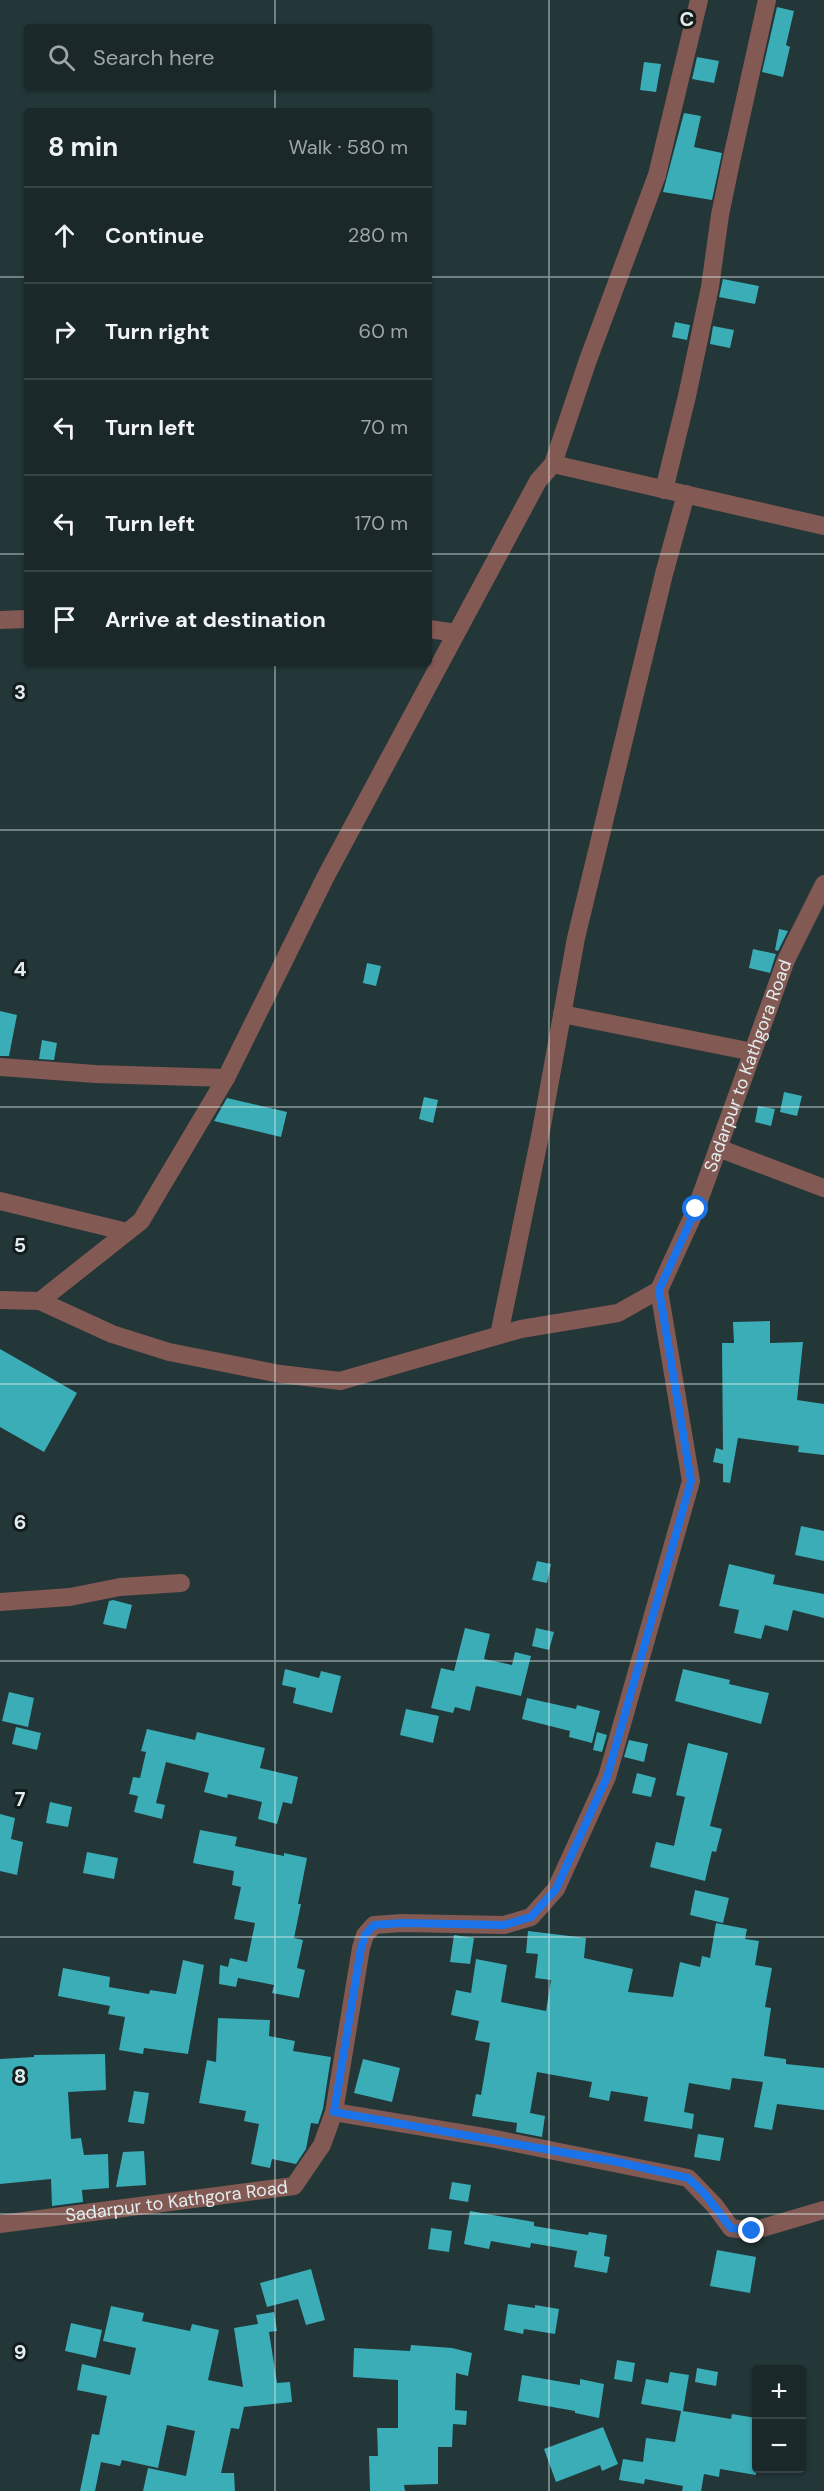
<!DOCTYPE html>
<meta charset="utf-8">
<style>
:root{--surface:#1a282a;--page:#273436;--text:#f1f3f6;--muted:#9fa6a8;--line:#384447}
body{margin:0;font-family:"DM Sans",sans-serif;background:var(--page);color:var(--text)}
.controls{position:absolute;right:18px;bottom:18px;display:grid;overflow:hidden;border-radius:6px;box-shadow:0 2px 4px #0004}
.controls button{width:54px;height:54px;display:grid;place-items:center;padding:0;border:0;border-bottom:2px solid var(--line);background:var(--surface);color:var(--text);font:30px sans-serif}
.stop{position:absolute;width:18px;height:18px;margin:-14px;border:4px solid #1a73e8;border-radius:50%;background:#fff}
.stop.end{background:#1a73e8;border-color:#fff;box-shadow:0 2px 6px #0008}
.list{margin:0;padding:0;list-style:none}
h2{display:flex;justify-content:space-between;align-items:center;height:78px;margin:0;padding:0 24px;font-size:26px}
h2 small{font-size:20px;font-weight:400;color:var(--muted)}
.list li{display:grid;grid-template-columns:39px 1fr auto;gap:18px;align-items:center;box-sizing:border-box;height:96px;padding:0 24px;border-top:2px solid var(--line)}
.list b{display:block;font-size:22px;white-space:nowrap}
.list em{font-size:20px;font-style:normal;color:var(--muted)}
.icon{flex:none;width:33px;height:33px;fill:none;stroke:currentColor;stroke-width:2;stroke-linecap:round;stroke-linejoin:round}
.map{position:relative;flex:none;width:824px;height:2491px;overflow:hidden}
.search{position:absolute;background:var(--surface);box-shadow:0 2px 4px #0004;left:24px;top:24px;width:408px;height:66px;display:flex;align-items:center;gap:15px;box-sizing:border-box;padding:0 21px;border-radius:6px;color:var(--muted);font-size:22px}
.panel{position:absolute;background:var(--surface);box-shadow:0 2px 4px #0004;left:24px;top:108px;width:408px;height:558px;border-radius:6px}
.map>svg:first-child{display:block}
</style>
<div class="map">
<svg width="824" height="2491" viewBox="0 0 824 2491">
<rect width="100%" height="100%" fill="#233638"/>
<!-- building -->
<g fill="#3aadb7">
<path d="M777 7 794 11 786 45 790 47 783 77 762 72Z"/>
<path d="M697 57 719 61 714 83 692 79Z"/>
<path d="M644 62 661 64 656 92 640 90Z"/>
<path d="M684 113 701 116 694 147 722 153 712 200 663 192Z"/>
<path d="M723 279 759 286 755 304 719 297Z"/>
<path d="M675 322 690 325 687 340 672 337Z"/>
<path d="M713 326 734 330 730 348 710 344Z"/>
<path d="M779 929 788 931 778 951 775 950Z"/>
<path d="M753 949 776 954 770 973 749 968Z"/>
<path d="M367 963 381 966 376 986 363 983Z"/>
<path d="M0 1011 17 1015 9 1056H0Z"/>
<path d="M42 1040 57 1043 54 1060 39 1059Z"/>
<path d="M784 1092 802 1096 797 1116 780 1112Z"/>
<path d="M424 1097 438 1100 433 1123 419 1119Z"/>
<path d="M227 1098 287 1112 281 1137 214 1121Z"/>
<path d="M758 1106 775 1109 771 1126 755 1122Z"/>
<path d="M770 1321V1343L803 1342 797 1400 824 1404V1455L798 1452 799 1446 738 1438 730 1483 723 1482V1464L713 1462 716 1448 723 1450 722 1343H734L733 1322Z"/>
<path d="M0 1349 77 1393 44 1452 0 1427Z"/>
<path d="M801 1526 824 1531V1561L795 1555Z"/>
<path d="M537 1561 551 1564 547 1583 532 1580Z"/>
<path d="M729 1564 775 1575 773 1584 824 1594V1618L793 1610 788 1631 765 1625 761 1639 734 1633 739 1610 719 1606Z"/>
<path d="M113 1600 132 1605 126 1629 103 1624 109 1601Z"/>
<path d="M465 1628 490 1634 484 1659 512 1665 515 1652 531 1656 521 1696 476 1686 470 1711 455 1707 453 1713 431 1708 441 1668 454 1671Z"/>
<path d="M536 1628 554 1632 549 1650 532 1646Z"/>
<path d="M285 1669 319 1678 321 1671 341 1676 332 1713 293 1703 296 1688 282 1685Z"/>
<path d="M683 1669 730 1680 729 1684 769 1693 761 1724 675 1701Z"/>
<path d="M9 1692 34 1698 28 1727 2 1721Z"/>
<path d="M527 1698 576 1709 577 1705 600 1711 592 1743 569 1737 570 1731 522 1719Z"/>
<path d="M406 1709 439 1716 433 1743 400 1735Z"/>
<path d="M16 1727 41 1733 37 1750 12 1744Z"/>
<path d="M147 1729 195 1740 197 1732 265 1748 260 1768 298 1777 292 1804 283 1802 277 1824 258 1819 262 1802 228 1794 227 1798 204 1792 209 1773 166 1762 156 1803 165 1805 162 1819 134 1812 138 1796 129 1794 133 1777 140 1778 146 1752 141 1751Z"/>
<path d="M597 1732 607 1735 602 1752 593 1750Z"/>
<path d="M629 1740 648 1744 644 1762 624 1757Z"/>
<path d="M688 1743 728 1753 710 1826 722 1829 716 1852 712 1851 705 1881 650 1867 656 1842 674 1846 685 1797 676 1795Z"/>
<path d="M637 1773 656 1778 651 1797 632 1793Z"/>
<path d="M50 1802 72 1807 68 1827 46 1823Z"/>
<path d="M0 1814 15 1818 11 1839 23 1842 17 1875 0 1871Z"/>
<path d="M200 1830 237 1837 235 1846 284 1856V1853L307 1858 298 1904H301L294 1938 303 1940 297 1968 305 1970 299 1998 272 1993 274 1985 238 1978 236 1987 219 1984 220 1965 228 1967 230 1958 247 1962 255 1923 234 1919 241 1887 232 1885 234 1871 193 1863Z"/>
<path d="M87 1852 118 1858 114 1879 83 1873Z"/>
<path d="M695 1890 729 1898 723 1923 690 1915Z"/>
<path d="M716 1923 747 1929 745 1939 759 1941 755 1965 772 1968 765 2007 771 2008 764 2056 786 2059V2064L824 2068V2110L777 2104 772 2130 754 2127 763 2082 732 2078 730 2090 689 2083 684 2112 694 2114 692 2129 644 2121 648 2097 611 2091 609 2101 589 2097 592 2082 537 2072 530 2113 545 2116 542 2137 516 2132 517 2123 472 2116 476 2094 481 2095 490 2043 475 2040 479 2021 451 2015 456 1990 471 1993 476 1959 507 1965 501 2002 546 2011 551 1980 535 1978 538 1954 526 1953 528 1931 586 1938 584 1958 633 1969 628 1992 673 1997 680 1962 700 1967 702 1956 710 1958Z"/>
<path d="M454 1935 474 1938 470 1964 450 1962Z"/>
<path d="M183 1960 204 1965 188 2054 144 2048 143 2054 119 2050 125 2017 108 2014 110 2006 58 1996 63 1968 110 1977 109 1987 149 1994 150 1990 176 1994Z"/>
<path d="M218 2018 270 2020 269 2036 295 2041 293 2051 331 2057 323 2109 318 2124 311 2123 306 2149 296 2164 272 2159 270 2168 251 2164 259 2124 244 2121 246 2111 199 2103 207 2060 216 2062Z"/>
<path d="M105 2054 106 2090 68 2092 71 2139 81 2138 84 2155 108 2154 109 2188 82 2190 83 2202 52 2206 51 2179 0 2184V2059L34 2057V2055Z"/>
<path d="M363 2059 400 2068 392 2102 354 2093Z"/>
<path d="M134 2091 149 2093 144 2124 128 2122Z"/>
<path d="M698 2134 724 2138 720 2161 694 2157Z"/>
<path d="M144 2151 146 2185 116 2187 123 2152Z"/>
<path d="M452 2182 471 2185 468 2202 449 2199Z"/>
<path d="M470 2211 534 2222V2226L588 2235 589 2232 607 2235 604 2256 610 2257 607 2273 574 2267 577 2251 531 2243 530 2248 491 2241 489 2249 464 2244Z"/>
<path d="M431 2228 452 2231 449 2252 428 2249Z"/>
<path d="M717 2250 756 2257 750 2293 710 2286Z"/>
<path d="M311 2269 325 2320 306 2325 298 2299 267 2307 260 2283Z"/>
<path d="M508 2304 535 2308V2305L559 2309 555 2334 524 2329 523 2334 504 2330Z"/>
<path d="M111 2306 144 2313 142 2321 190 2331 192 2324 219 2330 208 2380 243 2387 234 2328 258 2324 256 2315 274 2312 277 2331 269 2332 277 2383 290 2382 292 2402 244 2407 239 2429 231 2428 221 2473H234L235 2491H143L148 2468 186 2476 195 2431 167 2425 158 2468 122 2460 120 2466 101 2462 95 2491H80L92 2434 99 2435 107 2396 77 2390 82 2364 130 2375 136 2348 103 2341Z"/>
<path d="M71 2323 102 2330 96 2358 65 2351Z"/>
<path d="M411 2345 452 2348 472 2353 468 2376 456 2373 455 2410 467 2411 466 2425 453 2424 452 2447H438V2484L404 2485 405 2491H370L369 2456H378L377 2428H398V2380L353 2377 354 2348 410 2351Z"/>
<path d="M617 2360 635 2363 632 2382 614 2379Z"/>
<path d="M697 2368 718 2372 716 2386 695 2382Z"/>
<path d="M670 2372 689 2375 683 2411 731 2419 732 2414 756 2418V2475L720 2469 719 2477 704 2474 701 2491H682L683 2486 645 2479 644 2484 619 2480 623 2459 643 2462 646 2438 675 2442 681 2411 641 2404 646 2379 668 2383Z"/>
<path d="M522 2375 580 2385V2379L604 2384 599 2418 575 2413V2411L518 2401Z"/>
<path d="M603 2427 618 2464 602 2471 600 2465 556 2482 544 2449Z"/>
</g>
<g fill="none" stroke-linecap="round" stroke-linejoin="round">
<!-- minor -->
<g stroke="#835953" stroke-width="18">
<path d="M553 464 824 526"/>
<path d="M664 490 687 396 710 287 720 215 731 162 767 0"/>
<path d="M0 620 27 619"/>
<path d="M429 629 456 633"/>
<path d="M562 1014 753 1052"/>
<path d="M0 1067 95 1074 226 1078"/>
<path d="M718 1148 824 1188"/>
<path d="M0 1201 127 1232"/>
<path d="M0 1300 40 1301 112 1334 169 1352 280 1374 340 1381 521 1329 618 1313 659 1290"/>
<path d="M40 1301 141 1221 226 1078 326 876 538 481 553 464 588 360 657 175 699 0"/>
<path d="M499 1335 541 1131 576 938 664 574 686 494"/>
<path d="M0 1602 70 1597 120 1587 181 1583"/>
<path d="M334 2112 490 2138 688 2178 715 2206 731 2228 752 2231 824 2210"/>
<path id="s1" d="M0 2224 294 2186 322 2145 334 2112 361 1948 365 1935 374 1925 402 1923 504 1925 531 1917 556 1889 607 1777 691 1481 659 1290 696 1209 786 960 824 884"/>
</g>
</g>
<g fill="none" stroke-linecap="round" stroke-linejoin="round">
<!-- route -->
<path stroke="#1a73e8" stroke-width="8" d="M696 1209 659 1290 691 1481 607 1777 556 1889 531 1917 504 1925 402 1923 374 1925 365 1935 361 1948 334 2112 618 2162 688 2178 704 2193 731 2228 752 2231"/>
</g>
<!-- grid -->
<path fill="none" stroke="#e2edee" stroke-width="1.5" stroke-opacity="0.55" d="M275 0V27M549 0V2491M275 87V111M0 277H27M429 277H824M0 554H27M429 554H824M275 663V2491M0 830H824M0 1107H824M0 1384H824M0 1661H824M0 1937H824M0 2214H824"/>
<g text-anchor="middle" stroke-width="6" stroke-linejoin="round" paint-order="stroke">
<!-- street labels -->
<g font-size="18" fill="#e2edee" stroke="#141c1d">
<text dy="6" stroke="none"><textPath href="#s1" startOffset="1636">Sadarpur to Kathgora Road</textPath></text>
<text dy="6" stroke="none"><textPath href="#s1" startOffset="178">Sadarpur to Kathgora Road</textPath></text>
</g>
</g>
<g font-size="20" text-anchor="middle" font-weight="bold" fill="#e2edee" stroke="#141c1d" stroke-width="6" stroke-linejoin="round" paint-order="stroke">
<text x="687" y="26">C</text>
<text x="20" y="699">3</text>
<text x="20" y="976">4</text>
<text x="20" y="1252">5</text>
<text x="20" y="1529">6</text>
<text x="20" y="1806">7</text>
<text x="20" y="2083">8</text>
<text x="20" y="2359">9</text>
</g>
</svg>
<div class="controls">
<button>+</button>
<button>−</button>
</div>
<div class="stop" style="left:696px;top:1209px"></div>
<div class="stop end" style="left:752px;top:2231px"></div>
<div class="search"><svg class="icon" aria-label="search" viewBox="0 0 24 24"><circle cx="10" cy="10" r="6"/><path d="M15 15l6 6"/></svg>Search here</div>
<section class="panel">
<h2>8 min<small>Walk · 580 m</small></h2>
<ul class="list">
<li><svg class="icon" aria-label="ahead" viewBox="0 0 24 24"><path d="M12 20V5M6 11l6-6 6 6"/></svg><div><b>Continue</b></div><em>280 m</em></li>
<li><svg class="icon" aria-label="right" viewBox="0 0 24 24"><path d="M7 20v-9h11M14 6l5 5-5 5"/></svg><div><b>Turn right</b></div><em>60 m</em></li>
<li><svg class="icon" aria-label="left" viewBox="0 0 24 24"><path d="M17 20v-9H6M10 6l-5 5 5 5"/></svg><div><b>Turn left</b></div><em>70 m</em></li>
<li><svg class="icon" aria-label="left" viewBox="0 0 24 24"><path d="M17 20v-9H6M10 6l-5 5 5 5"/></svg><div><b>Turn left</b></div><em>170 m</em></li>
<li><svg class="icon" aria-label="arrive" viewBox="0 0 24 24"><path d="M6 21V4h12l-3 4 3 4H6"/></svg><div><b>Arrive at destination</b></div></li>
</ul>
</section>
</div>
